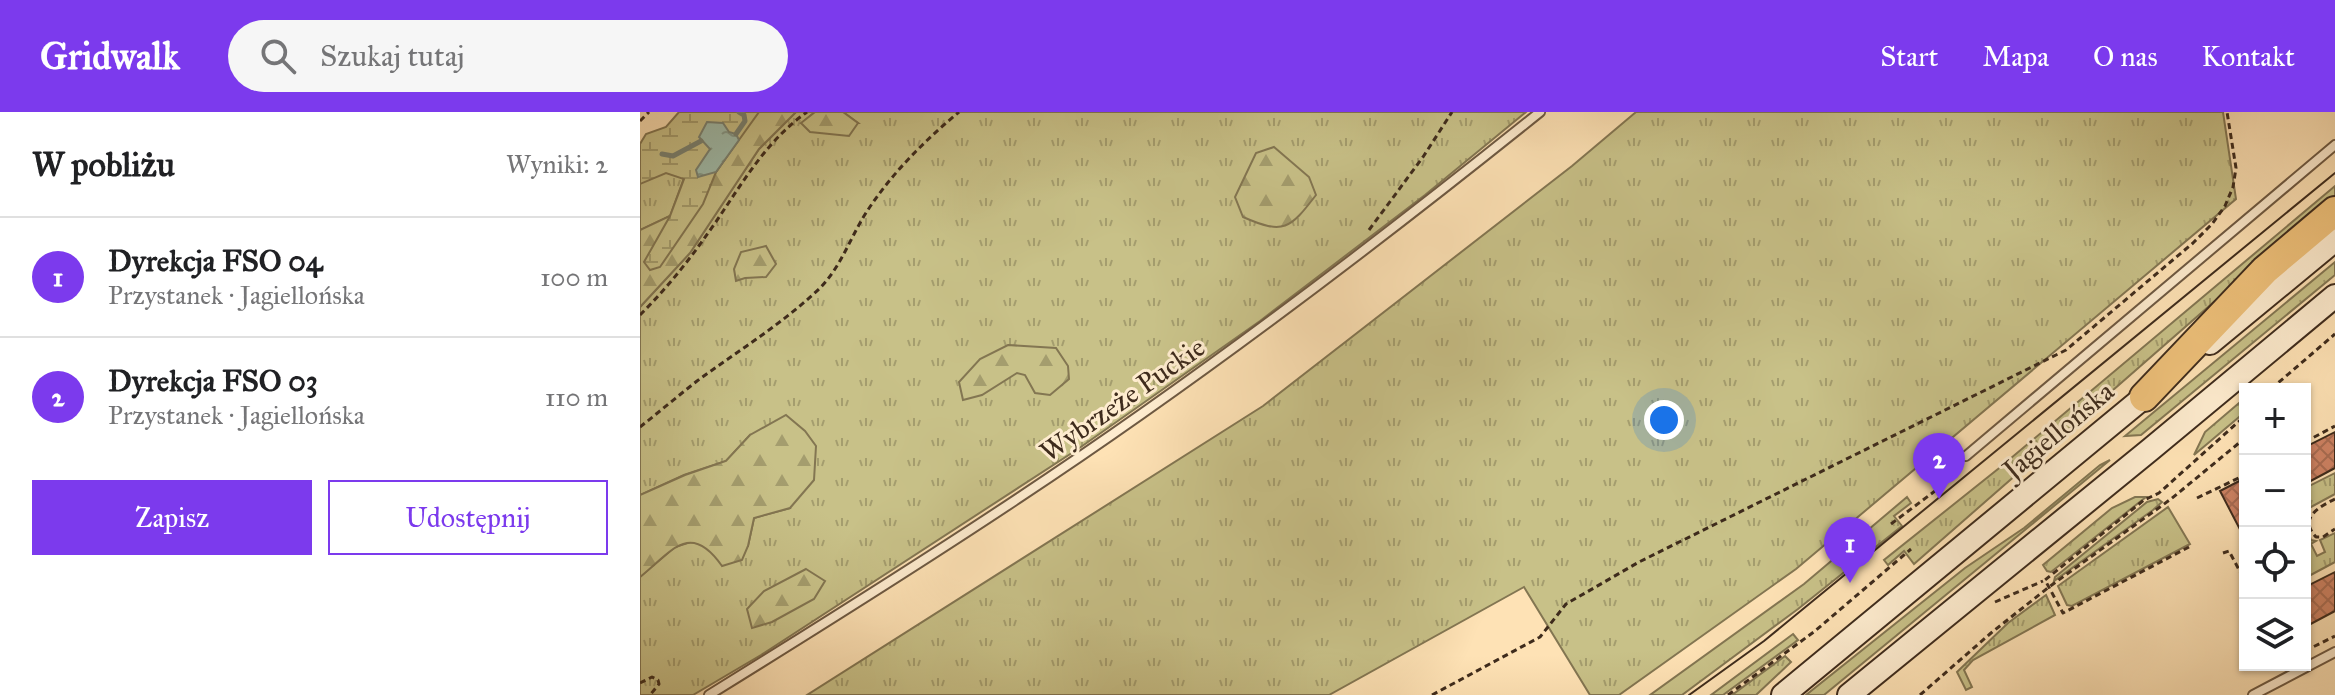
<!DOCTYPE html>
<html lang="pl">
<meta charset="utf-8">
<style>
:root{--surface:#fff;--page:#f6f6f6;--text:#202124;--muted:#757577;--line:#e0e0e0;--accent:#7c3aed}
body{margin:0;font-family:"IM FELL Great Primer",serif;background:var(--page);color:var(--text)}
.controls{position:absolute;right:24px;bottom:24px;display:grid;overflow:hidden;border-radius:0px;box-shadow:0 2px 6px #0004}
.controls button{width:72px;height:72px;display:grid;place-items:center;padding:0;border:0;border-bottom:2px solid var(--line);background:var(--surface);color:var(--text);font:40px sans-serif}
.you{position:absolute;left:1024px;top:308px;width:28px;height:28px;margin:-20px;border:6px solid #fff;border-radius:50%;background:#1a73e8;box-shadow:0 0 0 12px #1a73e833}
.badge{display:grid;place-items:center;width:52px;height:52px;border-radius:50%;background:var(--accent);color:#fff;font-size:26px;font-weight:700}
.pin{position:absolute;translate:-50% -66px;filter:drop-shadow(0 2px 4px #0008)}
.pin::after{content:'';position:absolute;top:42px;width:28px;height:24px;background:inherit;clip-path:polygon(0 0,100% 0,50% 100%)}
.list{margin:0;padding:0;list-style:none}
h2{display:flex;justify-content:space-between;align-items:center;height:104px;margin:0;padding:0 32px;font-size:34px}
h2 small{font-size:26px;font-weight:400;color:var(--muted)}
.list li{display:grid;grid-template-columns:52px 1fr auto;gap:24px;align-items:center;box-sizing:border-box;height:120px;padding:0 32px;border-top:2px solid var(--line)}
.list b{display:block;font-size:30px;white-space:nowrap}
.list p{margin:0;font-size:26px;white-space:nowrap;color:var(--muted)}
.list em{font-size:26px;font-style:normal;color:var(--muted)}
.actions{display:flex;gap:16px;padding:24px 32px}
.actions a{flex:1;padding:18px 0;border:2px solid var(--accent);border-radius:0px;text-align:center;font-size:28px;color:var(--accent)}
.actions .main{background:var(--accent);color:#fff}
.icon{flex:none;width:44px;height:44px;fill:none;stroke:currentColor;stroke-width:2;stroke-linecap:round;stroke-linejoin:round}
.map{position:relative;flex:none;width:1695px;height:583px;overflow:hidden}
header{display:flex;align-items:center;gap:48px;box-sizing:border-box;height:112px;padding:0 40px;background:var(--accent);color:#fff}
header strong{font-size:38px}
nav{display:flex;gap:44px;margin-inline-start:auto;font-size:28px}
.search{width:560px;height:72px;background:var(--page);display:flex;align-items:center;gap:20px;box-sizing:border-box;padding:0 28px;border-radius:44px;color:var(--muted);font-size:30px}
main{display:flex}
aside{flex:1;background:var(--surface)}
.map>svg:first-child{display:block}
</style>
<header>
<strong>Gridwalk</strong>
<div class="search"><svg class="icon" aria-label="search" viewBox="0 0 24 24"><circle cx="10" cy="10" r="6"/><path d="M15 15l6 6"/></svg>Szukaj tutaj</div>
<nav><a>Start</a><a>Mapa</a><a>O nas</a><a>Kontakt</a></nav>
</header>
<main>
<aside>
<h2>W pobliżu<small>Wyniki: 2</small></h2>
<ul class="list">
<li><span class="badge">1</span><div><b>Dyrekcja FSO 04</b><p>Przystanek · Jagiellońska</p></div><em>100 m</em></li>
<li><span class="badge">2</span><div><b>Dyrekcja FSO 03</b><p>Przystanek · Jagiellońska</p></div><em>110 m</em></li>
</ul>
<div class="actions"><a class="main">Zapisz</a><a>Udostępnij</a></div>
</aside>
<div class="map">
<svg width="1695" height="583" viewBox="0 0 1695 583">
<defs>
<pattern id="grass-tufts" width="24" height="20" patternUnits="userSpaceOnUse" patternTransform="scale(2)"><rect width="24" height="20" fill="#c8c188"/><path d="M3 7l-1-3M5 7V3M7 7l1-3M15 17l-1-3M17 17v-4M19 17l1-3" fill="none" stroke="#a49d6e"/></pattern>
<pattern id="forest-firs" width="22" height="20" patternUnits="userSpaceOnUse" patternTransform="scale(2)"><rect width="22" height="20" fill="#c8c188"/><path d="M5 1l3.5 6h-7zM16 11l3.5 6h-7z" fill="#a49d6e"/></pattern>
<pattern id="wetland-marsh" width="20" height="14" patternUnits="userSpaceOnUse" patternTransform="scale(2)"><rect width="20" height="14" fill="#c8c188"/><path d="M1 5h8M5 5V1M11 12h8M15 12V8" fill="none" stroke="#a49d6e"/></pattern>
<pattern id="water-ripples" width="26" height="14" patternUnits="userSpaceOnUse" patternTransform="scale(2)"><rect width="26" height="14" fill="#a0beae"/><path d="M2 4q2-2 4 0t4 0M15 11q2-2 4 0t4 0" fill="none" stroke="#849b8d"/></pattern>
<pattern id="building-cross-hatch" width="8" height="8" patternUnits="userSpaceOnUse" patternTransform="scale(2)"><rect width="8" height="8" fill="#cd8263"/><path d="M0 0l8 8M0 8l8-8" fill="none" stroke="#a86b51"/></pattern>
</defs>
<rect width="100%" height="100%" fill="#fee2b5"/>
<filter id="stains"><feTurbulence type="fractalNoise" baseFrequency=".0025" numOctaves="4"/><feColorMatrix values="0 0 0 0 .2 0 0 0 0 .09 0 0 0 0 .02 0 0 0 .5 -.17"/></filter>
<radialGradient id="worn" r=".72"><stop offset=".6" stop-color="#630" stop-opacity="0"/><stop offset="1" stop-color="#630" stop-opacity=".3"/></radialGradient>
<!-- grass -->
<g fill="url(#grass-tufts)" stroke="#837652" stroke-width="2">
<path d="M156 0H175L162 11H218L203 0H886L785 83 620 209 438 337 121 543 53 583H0V465L35 435 54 429 70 436 108 434 114 406 150 396 110 323 86 349 44 363 0 383V195L50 141 119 37Z"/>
<path d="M996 0H1583L1596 87 1156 457 979 583H950L884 475 689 583H167L623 294 932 54Z"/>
<path d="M9 50 44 66 30 104 0 118V69Z"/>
<path d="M1695 74V84L1274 452 1264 439 1248 453 1244 448 1358 357Z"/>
<path d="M1695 150V163L1501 323 1485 324Z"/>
<path d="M1605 286V300L1554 343 1565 320Z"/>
<path d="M1470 348 1184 583H1166L1325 456 1384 416 1460 353Z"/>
<path d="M1695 361V382L1669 396 1665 404V376Z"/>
<path d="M1267 385 1271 391 1254 404 1262 414 1158 497 1042 583H1010L1164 472Z"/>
<path d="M1495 385H1506L1411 460 1407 459 1403 453 1472 396Z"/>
<path d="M1518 387 1522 390 1513 398 1414 469 1415 465 1507 390Z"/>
<path d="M1528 395 1550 432 1432 494 1427 493 1418 474Z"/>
<path d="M1665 410 1671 428 1676 429 1671 432 1677 444 1685 440 1680 428 1695 421V450L1667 465Z"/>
<path d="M1406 483 1415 503 1333 548 1324 558 1332 575 1326 578 1317 560 1368 511Z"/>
<path d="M1153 522 1158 528 1083 583H1071Z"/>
<path d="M1145 544 1151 550 1116 583H1092Z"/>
</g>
<!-- forest -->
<g fill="url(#forest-firs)" stroke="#837652" stroke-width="2">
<path d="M92 0H156L119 37 50 141 0 195V118L30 104 76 60 98 28Z"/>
<path d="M175 0H203L218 11 209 24 170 20 161 11Z"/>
<path d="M634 35 669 65 676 83C650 117 644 123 603 105L595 85 616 41Z"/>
<path d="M126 134 136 152 126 165 105 166 96 169 94 157 101 140Z"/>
<path d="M368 233 416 236 428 254 429 267 410 283 395 281 385 263 377 261 342 283 323 288 319 270 340 247Z"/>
<path d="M146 303 165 319 176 334 174 368 150 396 114 406 108 434 102 448 82 454C50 408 31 440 0 465V383L45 363 86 349 110 323Z"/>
<path d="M166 457 185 469 174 487 132 510 112 516 107 497 124 479Z"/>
</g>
<!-- wetland -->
<path fill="url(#wetland-marsh)" stroke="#837652" stroke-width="2" d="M39 0H119L76 60 63 92 20 155 10 158 4 150 30 104 44 67 26 61 0 72V32L6 22 26 15Z"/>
<!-- water -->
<path fill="url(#water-ripples)" stroke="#798374" stroke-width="2" d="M67 10 83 11 89 20 96 22 99 28 76 60 58 65 56 58 70 37 59 25Z"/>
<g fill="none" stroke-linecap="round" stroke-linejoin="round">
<!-- stream -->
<g stroke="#798374" stroke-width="5">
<path d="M96 22 105 9 104 3 99 0"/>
<path d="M22 42 33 44 61 29"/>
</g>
</g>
<!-- building -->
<g fill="url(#building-cross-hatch)" stroke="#3e2b1c" stroke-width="2">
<path d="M1695 320V356L1665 372V335Z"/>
<path d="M1605 366V427L1580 379Z"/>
<path d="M1695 460V499L1665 515V475Z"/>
</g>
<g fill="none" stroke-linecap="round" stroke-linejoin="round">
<!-- lane casing -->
<g stroke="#6e5942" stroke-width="12">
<g id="lane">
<path d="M1326 344 1695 33"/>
<path d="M69 583C174 518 278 453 380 385 560 266 732 135 900 0"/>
<path d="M1613 583 1695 540"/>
</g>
</g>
<!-- secondary casing -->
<g stroke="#3e2b1c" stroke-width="26">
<g id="secondary">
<path d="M1570 231 1695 128"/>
<path d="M1143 583 1515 276"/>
<path d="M1209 583 1511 337 1695 184"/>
</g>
</g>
<!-- highway casing -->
<g stroke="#3e2b1c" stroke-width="32">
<path id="highway" d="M1504 285 1625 158 1695 99"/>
</g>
<!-- path -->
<g stroke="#3e2b1c" stroke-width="3" stroke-dasharray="6 4" stroke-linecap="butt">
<path d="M0 9 9 0"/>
<path d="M729 118 783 45 812 0"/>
<path d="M0 203C25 178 48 150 68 121 99 78 122 32 167 0"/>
<path d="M1631 277 1695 222"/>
<path d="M0 315C19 300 38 284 57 269 98 239 142 212 179 177 200 156 209 129 224 104 249 64 283 30 319 0"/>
<path d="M1665 330 1695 314"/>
<path d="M1557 386 1605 363"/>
<path d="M1695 387C1679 395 1658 406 1676 425H1683L1695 417"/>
<path d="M1251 412 1299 376 1301 370 1320 355"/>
<path d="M1549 435 1423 501 1405 468 1504 388 1519 381 1605 304"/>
<path d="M1583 441 1589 439 1605 469"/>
<path d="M1355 490 1403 469"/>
<path d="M1665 539 1695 524"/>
<path d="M0 571 12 565 18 568 19 572 10 583"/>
<path d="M792 583 900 525 926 492 999 450 1426 238 1553 131 1572 112 1585 94 1593 75 1596 56 1587 0"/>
<path d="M1088 583 1175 519 1271 437"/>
<path d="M1280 583 1351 521 1409 475 1531 387 1605 326"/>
</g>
<!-- lane -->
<use href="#lane" stroke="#feeccf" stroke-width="8"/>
<!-- secondary -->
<use href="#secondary" stroke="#feeccf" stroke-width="22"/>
<!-- highway -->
<use href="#highway" stroke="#efc17a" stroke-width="28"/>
<!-- tram -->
<path stroke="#3e2b1c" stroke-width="2" d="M1049 583 1124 529 1695 61"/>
</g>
<g text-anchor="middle" stroke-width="6" stroke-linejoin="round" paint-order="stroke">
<!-- street labels -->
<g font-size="28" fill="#3e2b1c" stroke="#feeccf">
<text transform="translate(482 287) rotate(-35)" y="10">Wybrzeże Puckie</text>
<text transform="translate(1418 318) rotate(-40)" y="10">Jagiellońska</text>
</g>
</g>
<rect width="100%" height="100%" filter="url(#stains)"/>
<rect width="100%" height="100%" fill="url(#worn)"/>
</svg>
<div class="controls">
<button>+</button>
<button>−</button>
<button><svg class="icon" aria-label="locate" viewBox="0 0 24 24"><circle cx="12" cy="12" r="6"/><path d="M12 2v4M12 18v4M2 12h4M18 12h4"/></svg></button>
<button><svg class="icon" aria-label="layers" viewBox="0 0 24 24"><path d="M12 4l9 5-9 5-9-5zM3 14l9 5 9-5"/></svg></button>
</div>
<div class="you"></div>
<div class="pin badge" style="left:1210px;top:471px">1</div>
<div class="pin badge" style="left:1299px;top:387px">2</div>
</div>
</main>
